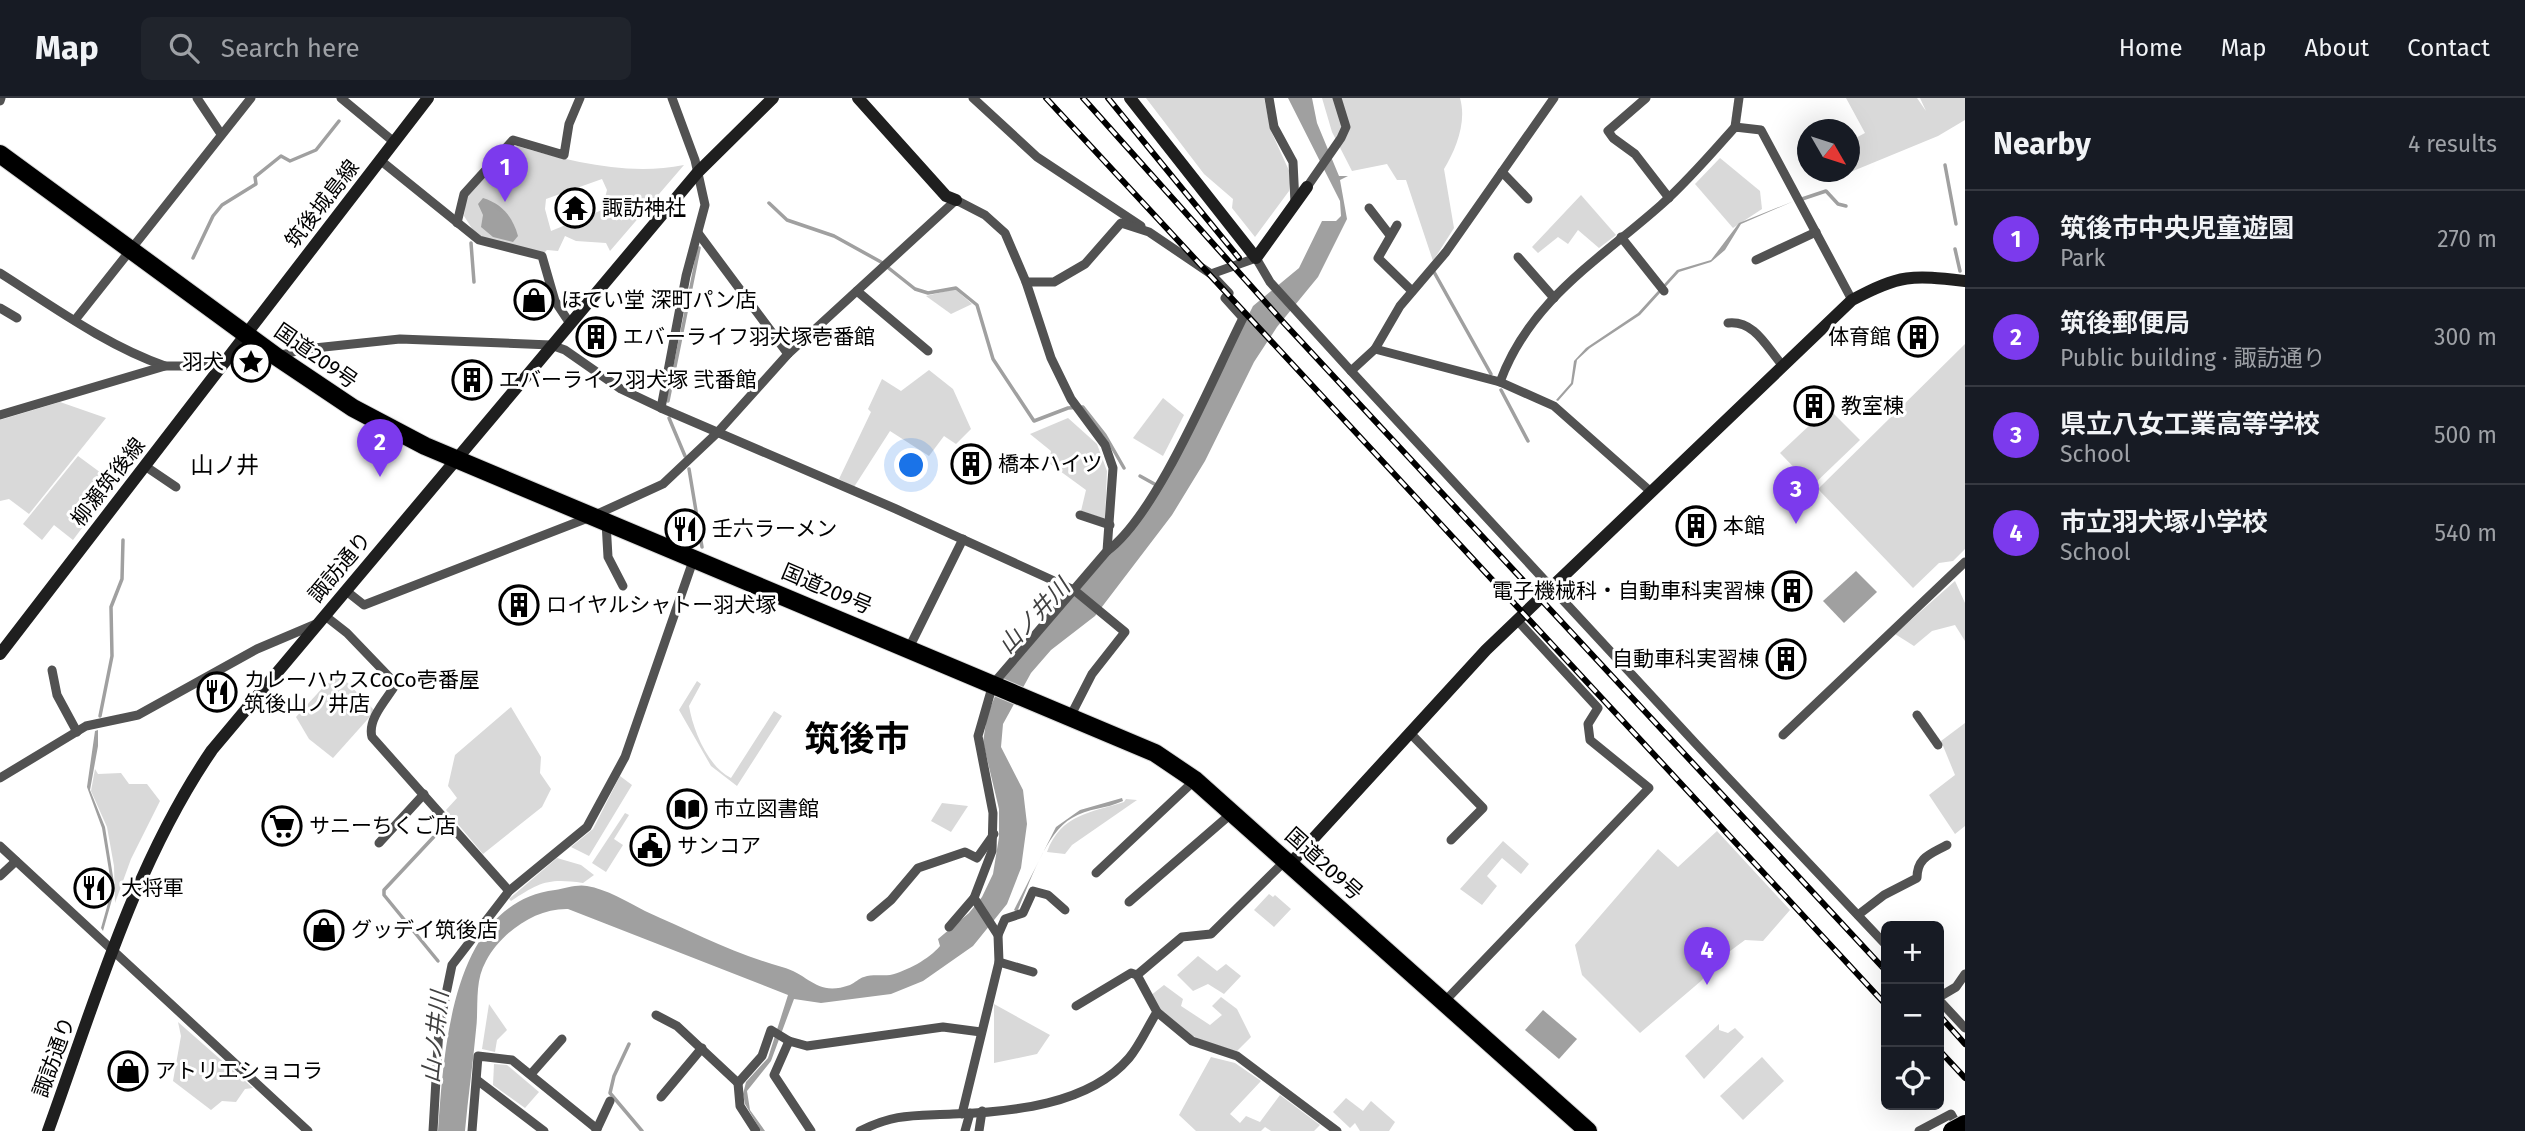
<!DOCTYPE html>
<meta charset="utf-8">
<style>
:root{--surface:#171b24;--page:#20242c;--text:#f1f3f6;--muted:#9ea1a6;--line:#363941;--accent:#7c3aed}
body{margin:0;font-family:"Fira Sans","Noto Sans JP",sans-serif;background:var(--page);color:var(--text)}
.controls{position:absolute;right:21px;bottom:21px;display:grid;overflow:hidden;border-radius:10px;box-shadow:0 7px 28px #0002}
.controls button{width:63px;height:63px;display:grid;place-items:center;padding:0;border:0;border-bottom:2px solid var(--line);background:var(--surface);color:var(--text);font:35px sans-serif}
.compass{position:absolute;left:1797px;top:21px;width:63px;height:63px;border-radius:50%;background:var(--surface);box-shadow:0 7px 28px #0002;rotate:129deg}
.you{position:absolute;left:912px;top:368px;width:24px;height:24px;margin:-18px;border:5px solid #fff;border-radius:50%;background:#1a73e8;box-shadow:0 0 0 10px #1a73e833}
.badge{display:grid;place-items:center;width:46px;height:46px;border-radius:50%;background:var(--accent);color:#fff;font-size:23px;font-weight:700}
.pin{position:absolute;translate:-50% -58px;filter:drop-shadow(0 2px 4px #0008)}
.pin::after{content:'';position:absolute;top:37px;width:24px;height:21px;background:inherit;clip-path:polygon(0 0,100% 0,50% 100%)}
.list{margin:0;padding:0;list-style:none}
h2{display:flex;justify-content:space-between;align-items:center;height:91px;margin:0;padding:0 28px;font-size:30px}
h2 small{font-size:23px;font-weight:400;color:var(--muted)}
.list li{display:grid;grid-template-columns:46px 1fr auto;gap:21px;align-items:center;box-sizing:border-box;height:98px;padding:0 28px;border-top:2px solid var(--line)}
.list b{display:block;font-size:26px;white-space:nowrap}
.list p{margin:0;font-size:23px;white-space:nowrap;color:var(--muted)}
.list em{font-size:23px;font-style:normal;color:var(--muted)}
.icon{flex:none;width:38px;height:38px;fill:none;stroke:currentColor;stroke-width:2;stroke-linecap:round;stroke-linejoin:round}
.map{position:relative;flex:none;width:1965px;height:1033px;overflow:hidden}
header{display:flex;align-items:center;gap:42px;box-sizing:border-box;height:98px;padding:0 35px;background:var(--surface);border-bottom:2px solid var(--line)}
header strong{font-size:33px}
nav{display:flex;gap:38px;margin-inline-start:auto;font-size:24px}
.search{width:490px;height:63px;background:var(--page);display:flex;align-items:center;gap:18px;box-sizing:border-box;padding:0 24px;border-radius:10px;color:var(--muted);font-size:26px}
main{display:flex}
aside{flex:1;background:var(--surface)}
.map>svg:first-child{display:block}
</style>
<header>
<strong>Map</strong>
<div class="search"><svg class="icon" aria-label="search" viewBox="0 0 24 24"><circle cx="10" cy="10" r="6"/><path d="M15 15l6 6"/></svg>Search here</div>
<nav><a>Home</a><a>Map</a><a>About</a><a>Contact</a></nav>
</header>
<main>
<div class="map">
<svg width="1965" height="1033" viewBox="0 0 1965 1033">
<rect width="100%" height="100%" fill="#fff"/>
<!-- green -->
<g fill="#d9d9d9" fill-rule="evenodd">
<path d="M1146 0H1264L1271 33 1291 77 1289 93 1255 139 1232 110 1233 101 1204 76Z"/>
<path d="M1322 0H1460C1467 24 1456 51 1444 71L1454 130 1433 163 1406 82H1397L1387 66 1352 73 1332 34Z"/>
<path d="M1846 0H1917L1926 13 1920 0H1965V22L1938 38 1836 80 1833 74H1850V43L1865 35Z"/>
<path d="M517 48C572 64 629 78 684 67L610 153 606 145 576 143 565 138 558 153 547 152 543 156 478 140 464 118 466 98 510 51ZM602 81 607 92 602 112 551 133 545 111 546 101Z"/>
<path d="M1720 60 1760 93 1762 111 1733 130 1695 86Z"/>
<path d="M1581 97 1616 137 1599 150 1578 132 1568 146 1558 139 1538 155 1532 149Z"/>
<path d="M955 191 972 206 951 216 926 198Z"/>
<path d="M1965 246V451L1953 463 1939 465 1913 490 1818 391Z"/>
<path d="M929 272 953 291 971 331 956 346 944 338 929 358 890 333 854 389 839 381 871 314 868 311 882 281 901 293Z"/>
<path d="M1163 300 1184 317 1163 358 1133 340Z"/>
<path d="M60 304 106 320 29 416 9 401 0 403V322Z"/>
<path d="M1828 310 1860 342 1812 388 1780 355Z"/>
<path d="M1068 320 1097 346 1107 373 1105 421 1081 413 1086 392 1049 365 1051 353 1030 336Z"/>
<path d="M78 358 116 386 112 391 108 388 100 398 103 402 73 442 54 427 42 442 23 426Z"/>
<path d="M1955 483 1965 505V543L1955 527 1932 533 1914 548 1895 536Z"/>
<path d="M337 574 375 613 333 660 309 641 296 619Z"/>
<path d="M697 583 701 586 689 608C693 632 708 669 731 680L774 613 782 618 737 688 711 668 679 612Z"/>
<path d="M511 609 541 659 540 675 551 691 542 709 483 756 446 712 457 700 448 688 455 657Z"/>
<path d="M1965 625V728L1955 736 1929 697 1955 677 1941 643Z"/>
<path d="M95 671 98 676 121 675 129 686H147L160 703 131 761 115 805 114 768 107 729 91 693Z"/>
<path d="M620 678 632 687 589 758 571 749 593 731Z"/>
<path d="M1126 701 1137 702 1072 747 1065 756 1047 754C1061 716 1090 715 1124 704Z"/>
<path d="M942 705 968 708 951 734 931 723Z"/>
<path d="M625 715 629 717 614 741 623 747 606 774 592 765Z"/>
<path d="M1717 733 1790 812 1763 843 1745 842 1722 859 1701 883 1640 935 1582 877 1575 847 1658 751 1678 769Z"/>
<path d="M1503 743 1529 766 1521 776 1502 760 1487 778 1497 788 1482 807 1460 791Z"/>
<path d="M557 760 581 767 594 777 583 785C548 780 540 784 511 803L509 801Z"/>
<path d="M1269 796 1273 799 1275 797 1291 811 1274 829 1254 812Z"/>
<path d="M1198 858 1217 873 1226 866 1241 878 1224 896 1208 886 1193 893 1177 877Z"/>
<path d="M1164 887 1183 901 1181 908 1210 927 1222 917 1212 908 1221 899 1237 911 1251 939 1237 953C1202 944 1168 932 1150 898Z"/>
<path d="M489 906 507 932 497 942 495 954 482 951Z"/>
<path d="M994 906 1050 937 1037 956 994 965Z"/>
<path d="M178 924 253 990 245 991 236 1004 222 1003 211 1012 173 983 181 938Z"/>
<path d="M1719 926V932L1728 935 1735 930 1744 939 1704 981 1685 958Z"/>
<path d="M1211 959 1235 965 1261 983 1230 1016 1240 1025 1246 1018 1260 1024 1280 997 1320 1027 1314 1033H1271L1265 1029 1261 1033H1196L1179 1017Z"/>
<path d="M1762 959 1784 983 1743 1022 1720 998Z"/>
<path d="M494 966 507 967 539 994 525 1010 493 987Z"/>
<path d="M1346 1000 1363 1013 1371 1003 1395 1024 1389 1033H1360L1355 1025 1350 1030 1333 1014Z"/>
</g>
<!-- water -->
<g fill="#a0a0a0">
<path d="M1288 0H1312L1317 25 1339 78H1348L1340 82 1347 121 1318 179 1277 229 1254 264 1205 363 1172 417 1095 518 1051 552 1031 575 1003 626 1001 649 1023 692 1027 726 1021 770 1007 806 973 848 923 883 891 896 821 905 794 901 771 963 747 993 750 1012 765 1033H761L745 1006 743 996 746 984 768 960 788 897 568 811C535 810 501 835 486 863 474 884 479 909 476 932 473 965 468 999 465 1033H438C444 953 451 805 555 792 565 790 578 786 587 788 606 791 628 804 645 813 690 833 735 856 782 869 811 877 816 899 850 887 855 885 859 880 864 879 872 876 882 878 890 877 907 873 929 861 940 848L938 841 969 815 982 799 993 776 999 739V711L983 644 987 618 1004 576 1144 417 1174 367 1253 208 1299 170 1322 123H1336L1341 118 1340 103Z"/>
<path d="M483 100C503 106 513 120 518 138L513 144 493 139 481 129 483 117 478 106Z"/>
<path d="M1794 103 1741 126 1725 152 1711 164 1679 174 1640 217 1590 250 1577 262 1573 286 1558 303 1556 302 1571 285 1574 263 1586 250 1638 215 1677 172 1711 162 1739 125Z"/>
<path d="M1856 473 1877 494 1844 525 1823 503Z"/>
<path d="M98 632V648L90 692 105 729 115 791 103 833 101 830 112 791 102 730 87 689 95 633Z"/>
<path d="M1122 700 1123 703C1106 711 1088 710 1072 720 1046 734 1029 787 1017 814L1014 812 1056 729 1080 712Z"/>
<path d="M1543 912 1577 941 1559 961 1525 932Z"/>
</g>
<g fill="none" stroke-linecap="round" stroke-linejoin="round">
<!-- stream -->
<g stroke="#a0a0a0" stroke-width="3.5">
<path d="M1945 67 1956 126"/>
<path d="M1802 101 1826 93 1838 106 1846 108"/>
<path d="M769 105 787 122 834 138 881 164 915 191 928 195 956 190 977 207 993 261 1034 323 1068 310 1083 309 1105 337 1124 370"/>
<path d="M471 145 474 184"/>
<path d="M1955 151 1960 173"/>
<path d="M193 160 213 118 222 107 256 86 255 79 281 58 290 63 316 52 339 23"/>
<path d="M1434 174 1491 276"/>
<path d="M1501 292 1528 343"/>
<path d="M668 303 699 150"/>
<path d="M669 320 685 358"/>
<path d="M689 371 702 449"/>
<path d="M1140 378 1158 388"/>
<path d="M100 618 112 558 111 509 122 481 123 442"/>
<path d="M438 863 384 797V792L443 729"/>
<path d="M629 946 614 978 610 995 642 1033"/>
</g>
<!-- highway casing -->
<g stroke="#dbdbdb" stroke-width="20">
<path id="highway" d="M0 56 277 259 353 310 425 348 1155 655 1195 682 1588 1033"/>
</g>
<!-- street -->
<g stroke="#525252" stroke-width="9">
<path d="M197 0 221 36"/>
<path d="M341 0 394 44"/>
<path d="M973 0 1037 59 1141 128"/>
<path d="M1269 0 1274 29 1293 64 1295 105"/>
<path d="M1646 0 1608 33 1613 40 1635 56 1669 100"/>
<path d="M0 3 1 0"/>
<path d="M1735 29 1739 0"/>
<path d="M380 62 479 142 542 158 555 203 569 224"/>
<path d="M1502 74 1528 101"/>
<path d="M1307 89 1341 40 1346 29 1337 0"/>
<path d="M1369 110 1389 136"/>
<path d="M457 125 464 96 513 42 564 57 569 26 580 0"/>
<path d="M1397 127 1378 160 1412 193"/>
<path d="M698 135 788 256"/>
<path d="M1621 139 1664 193"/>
<path d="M1518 159 1554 200"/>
<path d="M1756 162 1816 134"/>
<path d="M0 175C52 208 107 248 165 268"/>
<path d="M1026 184H1054L1085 166 1121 125 1149 134 1211 176 1256 160 1270 184 1351 273 1697 647 1886 847"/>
<path d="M857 193 928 253"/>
<path d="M0 210 17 220"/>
<path d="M75 222 251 0"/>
<path d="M1728 225C1755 222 1767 250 1783 268"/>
<path d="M1375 251 1400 208 1446 154 1554 0"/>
<path d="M277 258 305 251 400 241 551 247 565 252 621 291 661 310 896 411 1074 492 1125 534 1092 576 1071 617"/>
<path d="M1351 273 1375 251 1500 284 1554 308 1650 393"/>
<path d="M1500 284C1530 202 1599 162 1661 107 1688 83 1711 56 1735 29L1761 32 1852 202"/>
<path d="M661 310 686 178 705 107 695 62 672 0"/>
<path d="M0 317 165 268H222"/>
<path d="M145 368 176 389"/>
<path d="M1080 417 1110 427"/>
<path d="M606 424 608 459 623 488"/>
<path d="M1107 453C1157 417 1213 279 1243 220L1225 200 1229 195 1211 176"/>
<path d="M345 492 364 507 593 418 663 386 717 335 788 256 956 102 985 117 1005 135 1026 184 1051 260 1071 301 1105 347 1113 370 1107 453 993 586 978 638 993 715 992 753 974 800 949 829"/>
<path d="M324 517 347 535 396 586C387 601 367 621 372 639L509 793"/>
<path d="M909 550 963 441"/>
<path d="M52 572 57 597 77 634"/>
<path d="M1917 617 1938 647"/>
<path d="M1410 635 1483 710 1451 742"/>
<path d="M1783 637 1965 464"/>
<path d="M0 680 86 628 138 617 257 551 316 526"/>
<path d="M379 745 424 696"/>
<path d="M0 748 308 1033"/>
<path d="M1096 775 1195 682"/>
<path d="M0 778 16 763"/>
<path d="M1129 804 1232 715"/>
<path d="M1858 817 1884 797 1917 780C1917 759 1931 756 1947 747"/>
<path d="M871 819 891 802 918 770 965 754 977 760 994 736"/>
<path d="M998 837 1005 821 1023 815 1033 793 1048 797 1065 812"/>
<path d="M999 864 1033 874"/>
<path d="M1939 899 1956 889 1965 876"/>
<path d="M1939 902 1965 930"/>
<path d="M1444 904 1649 690 1590 642 1588 626 1598 610 1517 522"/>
<path d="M1076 908 1131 875 1137 877"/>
<path d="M1157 914 1192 943 1237 958 1337 1033"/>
<path d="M656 917 677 928 738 985 762 958 771 932 789 943"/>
<path d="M531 976 562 941"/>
<path d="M477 982 544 1033"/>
<path d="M738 985 740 1008 756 1033"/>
<path d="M661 999 702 950"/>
<path d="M962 1016 999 864 998 837 974 800"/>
<path d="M433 1033 439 930 452 867 509 793 587 729 625 659 694 460"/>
<path d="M472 1033 478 958 512 962 597 1031"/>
<path d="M596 1033 610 1003"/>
<path d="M811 1033 774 977 789 943 807 948 943 929 981 934"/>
<path d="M860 1033C895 1015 915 1018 953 1016 1011 1014 1089 1007 1129 960 1140 947 1148 928 1157 914L1137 877 1182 839 1211 836 1286 762"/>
<path d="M965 1033 970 1015"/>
<path d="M979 1033 982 1013"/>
<path d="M1919 1033 1951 1016 1960 1032"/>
</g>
<!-- secondary -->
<g stroke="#1f1f1f" stroke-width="12">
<path d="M858 0 946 98 956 102"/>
<path d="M1130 0 1256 160 1307 89"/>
<path d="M0 556 428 0"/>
<path d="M1290 766 1486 552 1852 202C1900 176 1912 177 1965 183"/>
<path d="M48 1033C95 904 134 766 212 652L698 74 773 0"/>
</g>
<!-- highway -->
<use href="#highway" stroke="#000" stroke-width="18"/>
<!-- rail casing -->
<g stroke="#000" stroke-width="6">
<g id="rail">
<path d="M1046 0 1886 907"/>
<path d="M1083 0 1284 225 1886 873"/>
<path d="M1108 0 1239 160"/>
<path d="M1939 917 1965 946"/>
<path d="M1939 952 1965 980"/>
</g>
</g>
<!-- rail -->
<use href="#rail" stroke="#fff" stroke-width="3.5" stroke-dasharray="10" stroke-linecap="butt"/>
<!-- highway-bridge casing -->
<g stroke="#dbdbdb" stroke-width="20" stroke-linecap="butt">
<path id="highway-bridge" d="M1952 1033 1965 1026"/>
</g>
<!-- highway-bridge -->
<use href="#highway-bridge" stroke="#000" stroke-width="18"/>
</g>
<!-- icons -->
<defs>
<g id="temple-ring" transform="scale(2.0125)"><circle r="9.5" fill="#fff" stroke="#000" stroke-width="1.5"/><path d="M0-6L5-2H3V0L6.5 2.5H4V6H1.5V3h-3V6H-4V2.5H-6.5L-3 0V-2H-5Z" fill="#000"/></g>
<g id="shop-ring" transform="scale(2.0125)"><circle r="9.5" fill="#fff" stroke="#000" stroke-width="1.5"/><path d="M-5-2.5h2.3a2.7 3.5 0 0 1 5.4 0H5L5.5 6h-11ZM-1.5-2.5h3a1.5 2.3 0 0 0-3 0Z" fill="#000"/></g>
<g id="building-ring" transform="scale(2.0125)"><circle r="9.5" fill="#fff" stroke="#000" stroke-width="1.5"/><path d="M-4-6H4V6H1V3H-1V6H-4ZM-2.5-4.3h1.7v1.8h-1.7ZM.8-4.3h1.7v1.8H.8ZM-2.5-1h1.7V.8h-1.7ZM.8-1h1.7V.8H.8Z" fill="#000"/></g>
<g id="sight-ring" transform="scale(2.0125)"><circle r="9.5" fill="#fff" stroke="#000" stroke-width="1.5"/><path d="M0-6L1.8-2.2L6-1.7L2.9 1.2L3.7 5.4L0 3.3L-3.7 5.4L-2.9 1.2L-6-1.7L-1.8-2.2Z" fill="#000"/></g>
<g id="restaurant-ring" transform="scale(2.0125)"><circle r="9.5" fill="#fff" stroke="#000" stroke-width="1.5"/><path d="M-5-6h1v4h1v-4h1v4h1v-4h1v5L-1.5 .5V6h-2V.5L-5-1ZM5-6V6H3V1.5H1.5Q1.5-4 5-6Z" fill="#000"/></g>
<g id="library-ring" transform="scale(2.0125)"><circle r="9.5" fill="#fff" stroke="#000" stroke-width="1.5"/><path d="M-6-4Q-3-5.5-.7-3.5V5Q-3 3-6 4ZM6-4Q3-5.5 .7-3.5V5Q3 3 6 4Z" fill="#000"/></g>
<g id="supermarket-ring" transform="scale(2.0125)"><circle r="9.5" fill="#fff" stroke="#000" stroke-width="1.5"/><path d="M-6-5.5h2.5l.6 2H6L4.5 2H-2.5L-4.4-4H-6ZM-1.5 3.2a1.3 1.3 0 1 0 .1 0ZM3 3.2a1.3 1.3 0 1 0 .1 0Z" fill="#000"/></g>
<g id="civic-ring" transform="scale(2.0125)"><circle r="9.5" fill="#fff" stroke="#000" stroke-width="1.5"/><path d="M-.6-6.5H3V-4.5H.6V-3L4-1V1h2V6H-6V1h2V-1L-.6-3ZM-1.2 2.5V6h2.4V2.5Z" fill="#000"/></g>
</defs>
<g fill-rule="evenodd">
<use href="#temple-ring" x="575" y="110"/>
<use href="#shop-ring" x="534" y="202"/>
<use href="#building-ring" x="596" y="239"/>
<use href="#building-ring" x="1918" y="239"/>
<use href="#sight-ring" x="251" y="264"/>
<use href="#building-ring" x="472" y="282"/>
<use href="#building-ring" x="1814" y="308"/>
<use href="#building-ring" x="971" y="366"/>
<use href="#building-ring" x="1696" y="428"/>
<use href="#restaurant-ring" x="685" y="431"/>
<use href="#building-ring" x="1792" y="493"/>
<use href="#building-ring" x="519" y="507"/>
<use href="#building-ring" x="1786" y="561"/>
<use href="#restaurant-ring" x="217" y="594"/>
<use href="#library-ring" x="687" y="711"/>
<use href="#supermarket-ring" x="282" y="728"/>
<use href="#civic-ring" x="650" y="748"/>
<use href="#restaurant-ring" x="94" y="790"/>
<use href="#shop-ring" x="324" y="832"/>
<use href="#shop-ring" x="128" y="973"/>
</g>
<g text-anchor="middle" stroke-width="6" stroke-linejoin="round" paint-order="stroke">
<!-- street labels -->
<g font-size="21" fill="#000" stroke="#fff">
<text transform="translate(322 106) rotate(-52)" y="7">筑後城島線</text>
<text transform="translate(316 258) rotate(35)" y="7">国道209号</text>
<text transform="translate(108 384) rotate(-52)" y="7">柳瀬筑後線</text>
<text transform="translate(340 469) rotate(-50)" y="7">諏訪通り</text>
<text transform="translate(827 491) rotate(23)" y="7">国道209号</text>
<text transform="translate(1324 766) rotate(42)" y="7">国道209号</text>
<text transform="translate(54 959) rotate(-70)" y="7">諏訪通り</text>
</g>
<!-- poi labels -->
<g font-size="21" fill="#000" stroke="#fff" text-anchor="start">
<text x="602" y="117">諏訪神社</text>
<text x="561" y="209">ほてい堂 深町パン店</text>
<text x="623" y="246">エバーライフ羽犬塚壱番館</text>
<text x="1891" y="246" text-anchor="end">体育館</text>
<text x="224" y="271" text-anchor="end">羽犬</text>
<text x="499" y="289">エバーライフ羽犬塚 弐番館</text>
<text x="1841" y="315">教室棟</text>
<text x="998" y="373">橋本ハイツ</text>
<text x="1723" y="435">本館</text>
<text x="712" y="438">壬六ラーメン</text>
<text x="1765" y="500" text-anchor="end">電子機械科・自動車科実習棟</text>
<text x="546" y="514">ロイヤルシャトー羽犬塚</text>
<text x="1759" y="568" text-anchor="end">自動車科実習棟</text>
<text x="244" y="589">カレーハウスCoCo壱番屋<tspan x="244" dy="24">筑後山ノ井店</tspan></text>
<text x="714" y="718">市立図書館</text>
<text x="309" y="735">サニーちくご店</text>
<text x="677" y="755">サンコア</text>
<text x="121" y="797">大将軍</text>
<text x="351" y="839">グッデイ筑後店</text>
<text x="155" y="980">アトリエショコラ</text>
</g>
<!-- neighbourhood labels -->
<g font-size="23" fill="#000" stroke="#fff">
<text x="225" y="375">山ノ井</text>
</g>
<!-- water labels -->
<g font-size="23" font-style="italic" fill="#414141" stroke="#fff">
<text transform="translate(1034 518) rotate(-47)" y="8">山ノ井川</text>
<text transform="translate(435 939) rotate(-84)" y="8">山ノ井川</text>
</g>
<!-- town labels -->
<g font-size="35" font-weight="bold" fill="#000" stroke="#fff">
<text x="857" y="653">筑後市</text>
</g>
</g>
</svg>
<div class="controls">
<button>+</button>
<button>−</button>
<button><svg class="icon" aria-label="locate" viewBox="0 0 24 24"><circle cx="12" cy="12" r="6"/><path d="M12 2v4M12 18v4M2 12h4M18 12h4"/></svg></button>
</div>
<svg class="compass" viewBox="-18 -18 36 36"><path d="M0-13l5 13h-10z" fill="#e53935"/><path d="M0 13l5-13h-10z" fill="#9ea1a6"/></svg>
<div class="you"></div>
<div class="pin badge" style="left:505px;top:104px">1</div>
<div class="pin badge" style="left:380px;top:379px">2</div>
<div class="pin badge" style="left:1796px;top:426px">3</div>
<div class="pin badge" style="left:1707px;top:887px">4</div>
</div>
<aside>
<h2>Nearby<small>4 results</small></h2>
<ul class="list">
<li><span class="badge">1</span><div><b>筑後市中央児童遊園</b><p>Park</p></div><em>270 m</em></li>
<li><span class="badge">2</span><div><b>筑後郵便局</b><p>Public building · 諏訪通り</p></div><em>300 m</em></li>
<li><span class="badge">3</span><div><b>県立八女工業高等学校</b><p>School</p></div><em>500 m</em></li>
<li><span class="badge">4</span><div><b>市立羽犬塚小学校</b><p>School</p></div><em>540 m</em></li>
</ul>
</aside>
</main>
